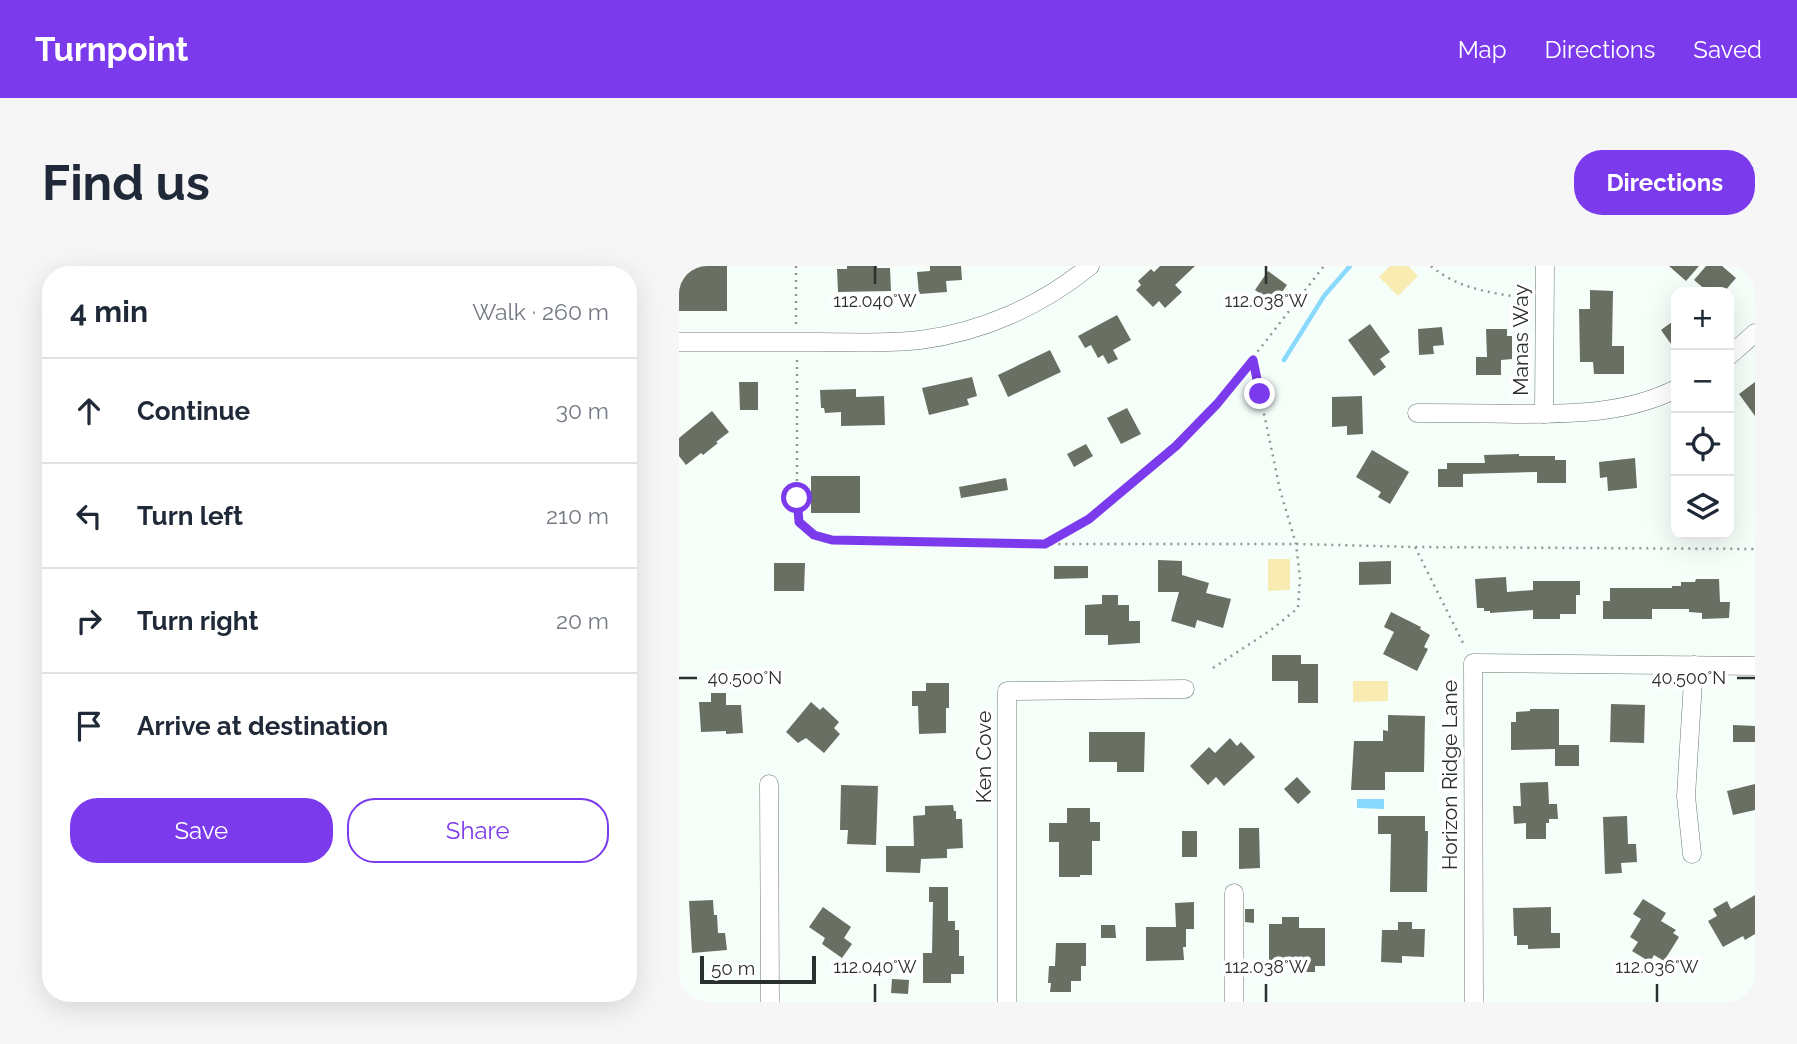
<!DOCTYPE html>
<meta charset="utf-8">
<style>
:root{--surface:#fff;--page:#f6f6f7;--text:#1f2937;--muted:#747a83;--line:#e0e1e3;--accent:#7c3aed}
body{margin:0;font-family:Raleway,sans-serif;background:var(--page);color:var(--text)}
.controls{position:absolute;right:21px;top:21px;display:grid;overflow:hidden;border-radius:14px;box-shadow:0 7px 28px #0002}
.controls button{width:63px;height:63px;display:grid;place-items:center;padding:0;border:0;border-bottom:2px solid var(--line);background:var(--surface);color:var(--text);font:35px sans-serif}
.scale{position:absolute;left:21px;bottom:18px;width:116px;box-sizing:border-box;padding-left:7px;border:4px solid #2a302d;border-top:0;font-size:19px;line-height:24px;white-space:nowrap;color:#2a302d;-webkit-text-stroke:5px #fff;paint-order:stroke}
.stop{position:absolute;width:21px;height:21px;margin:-16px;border:5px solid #7c3aed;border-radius:50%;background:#fff}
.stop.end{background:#7c3aed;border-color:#fff;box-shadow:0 2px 7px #0008}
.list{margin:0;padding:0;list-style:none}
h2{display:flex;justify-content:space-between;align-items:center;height:91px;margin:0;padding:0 28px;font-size:30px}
h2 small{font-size:23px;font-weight:400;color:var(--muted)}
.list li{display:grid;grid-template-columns:46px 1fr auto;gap:21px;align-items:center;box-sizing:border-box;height:105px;padding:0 28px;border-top:2px solid var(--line)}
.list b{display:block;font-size:26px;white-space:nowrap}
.list em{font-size:23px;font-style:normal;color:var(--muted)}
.actions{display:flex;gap:14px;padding:21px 28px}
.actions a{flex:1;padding:16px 0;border:2px solid var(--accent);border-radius:28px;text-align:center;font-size:24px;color:var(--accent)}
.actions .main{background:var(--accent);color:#fff}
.icon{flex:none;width:38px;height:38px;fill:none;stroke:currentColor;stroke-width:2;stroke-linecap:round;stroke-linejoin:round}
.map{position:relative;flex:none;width:1076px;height:736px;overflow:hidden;border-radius:28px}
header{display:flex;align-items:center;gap:42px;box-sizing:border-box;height:98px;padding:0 35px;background:var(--accent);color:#fff}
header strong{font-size:33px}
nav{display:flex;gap:38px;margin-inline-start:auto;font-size:24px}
.intro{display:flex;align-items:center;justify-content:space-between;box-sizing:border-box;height:168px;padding:0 42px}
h1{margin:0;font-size:49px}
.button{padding:18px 32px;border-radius:28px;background:var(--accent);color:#fff;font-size:24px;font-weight:700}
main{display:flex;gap:42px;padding:0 42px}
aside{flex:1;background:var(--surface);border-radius:28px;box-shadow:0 7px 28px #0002}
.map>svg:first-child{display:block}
</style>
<header>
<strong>Turnpoint</strong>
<nav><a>Map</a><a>Directions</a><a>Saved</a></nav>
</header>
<div class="intro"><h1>Find us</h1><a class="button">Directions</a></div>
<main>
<aside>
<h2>4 min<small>Walk · 260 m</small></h2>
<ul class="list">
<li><svg class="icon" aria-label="ahead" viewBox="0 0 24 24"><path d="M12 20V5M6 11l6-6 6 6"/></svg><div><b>Continue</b></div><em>30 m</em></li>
<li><svg class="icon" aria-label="left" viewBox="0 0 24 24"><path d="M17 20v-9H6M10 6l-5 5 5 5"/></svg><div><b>Turn left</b></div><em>210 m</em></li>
<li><svg class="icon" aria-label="right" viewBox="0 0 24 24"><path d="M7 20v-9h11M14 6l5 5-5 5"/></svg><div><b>Turn right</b></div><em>20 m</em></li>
<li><svg class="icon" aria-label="arrive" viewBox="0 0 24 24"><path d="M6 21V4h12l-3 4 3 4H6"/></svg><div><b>Arrive at destination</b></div></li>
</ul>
<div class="actions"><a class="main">Save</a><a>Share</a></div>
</aside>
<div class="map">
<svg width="1076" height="736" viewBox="0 0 1076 736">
<rect width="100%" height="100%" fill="#f5fef9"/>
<!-- green -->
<g fill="#f8ecb3">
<path d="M711 0H729L739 10 719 30 700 11Z"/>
<path d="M589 293H611V324L589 325Z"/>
<path d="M674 415H709V435L674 436Z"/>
</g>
<!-- water -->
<path fill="#8adafe" d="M678 533H705V543L678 542Z"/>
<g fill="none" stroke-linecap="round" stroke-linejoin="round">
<!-- stream -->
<path stroke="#8adafe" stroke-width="4.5" d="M605 94 645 30 671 0"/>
</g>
<!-- building -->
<g fill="#696f63">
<rect x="0" y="0" width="48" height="45"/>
<path d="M168 0H198V2H211L212 25 159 26 158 3H168Z"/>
<path d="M251 0H282L283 14 267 15 268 26 240 28 238 6 251 5Z"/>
<path d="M481 0H516L496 19 503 26 486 42 480 35 474 41 457 24 462 19 459 15 472 3 475 6Z"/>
<path d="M990 0H1020L1007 15Z"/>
<path d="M1027 0H1043L1057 12 1045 26H1029L1015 14Z"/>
<path d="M589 5 608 19 595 37 576 24Z"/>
<path d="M911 24 934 25 933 80H945V108H915L914 96H901L900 43H911Z"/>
<path d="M438 49 452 74 434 84 439 93 429 98 424 89 419 92 412 79 406 82 399 70Z"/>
<path d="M997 53V85L982 64Z"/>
<path d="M691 58 711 86 701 93 707 101 695 110 669 74Z"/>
<path d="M763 61 765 79 754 80 755 88 740 89 739 63Z"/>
<path d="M807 63H828V70H833V93L822 94V109H797V91H808Z"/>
<path d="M371 84 382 106 329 131 319 109Z"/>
<path d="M293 111 298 130 288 133 290 139 250 149 243 122Z"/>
<path d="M60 116H79V144H61Z"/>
<path d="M1076 116V150L1060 128Z"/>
<path d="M177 123V131L205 130 206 159 162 160V146L146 147 145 142H142L141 124Z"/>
<path d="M683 130 684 168 668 169V160L653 161V131Z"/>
<path d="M448 142 462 168 442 178 428 152Z"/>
<path d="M33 145 50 166 37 176 39 177 24 189 22 187 7 199 0 190V172Z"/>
<path d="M407 178 414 190 395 201 388 188Z"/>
<path d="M693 184 730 206 711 238 699 231 702 226 677 211Z"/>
<path d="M840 188V190H876V194H887V217H858V206L784 208V221H759V203H768V197H806L805 189Z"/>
<path d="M956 192 958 222 929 225 928 211 921 212 920 196Z"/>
<rect x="132" y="210" width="49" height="37"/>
<path d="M327 212 329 224 282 232 280 221Z"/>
<path d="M479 294 503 295V309L530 317 527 327 552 333 544 362 518 354 516 362 492 355 500 326H479Z"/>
<path d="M712 295V318L680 319V296Z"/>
<path d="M95 297H126L125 325H95Z"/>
<path d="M375 300H409V312L375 313Z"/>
<path d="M827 311 828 326 854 324V315H901V329H897V348H881V353H854V344L811 347V345H805V342H798L796 313Z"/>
<path d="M1017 313H1040L1041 336H1051L1050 352 1023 353V347L1010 346V343H973V353H924V335H931V322H993V320H1002V316H1016Z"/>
<path d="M423 329H439V339H450V355H461V377L429 379V369H406V339L423 338Z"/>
<path d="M712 346 742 361 741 363 751 369 745 381 749 383 738 405 704 388 715 366 705 361Z"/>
<path d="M593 389H622V398H639V437H619V415H593Z"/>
<path d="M247 417H270V442H267V467L240 468 239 440H233V425H247Z"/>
<path d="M32 427H47V439H62L64 467 47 468V465L22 466 20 436H32Z"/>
<path d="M132 436 141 444 144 441 160 456 155 462 161 468 145 487 127 472 119 477 107 466Z"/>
<path d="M932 438 966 439 965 477 931 476Z"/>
<path d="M851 443H880V479H900V500H876V483L832 484V456H837V446L851 445Z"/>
<path d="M709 449 746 450 745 506H706V524H672L675 475H704V464L709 465Z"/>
<path d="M1054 459 1076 460V476H1054Z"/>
<path d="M410 466H466L465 506H438V496H410Z"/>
<path d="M551 472 558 480 562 476 576 491 545 520 537 511 529 519 511 500 530 481 536 487Z"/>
<path d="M618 511 632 526 619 538 605 523Z"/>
<path d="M869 516 870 538H878L879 553H870V557H867V573H847V557L835 558 834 540H842L841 517Z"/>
<path d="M1076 518V544L1054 549 1048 525Z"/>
<path d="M162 519 199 520 197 579 168 578 169 564H161Z"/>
<path d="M274 539 275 545H277V553H283L284 582 268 583V592L242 593 241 607 207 606V580H235L234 550 246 549V540Z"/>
<path d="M388 542H411V556H421V575H413V609H401V611H380V576H370V557H388Z"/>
<path d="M699 550H746V565H749L748 626H711L712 568H699Z"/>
<path d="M948 550 949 578H957L958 596 942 597 943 607 926 608 924 551Z"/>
<path d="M560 562H580L581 602 560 603Z"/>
<rect x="503" y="565" width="15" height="26"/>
<path d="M250 621H269V655H276V664H280V690H285V708H272V717H244V687H253L254 636H250Z"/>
<path d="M1076 629V668L1066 674 1064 670 1044 681 1029 655 1038 650 1034 643 1048 635 1052 643Z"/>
<path d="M964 633 987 647 982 655 997 664 994 667 1000 671 985 695 975 689 971 696 953 685 959 676 951 671 962 653 954 648Z"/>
<path d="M34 634 35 649H38L39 667H46L48 684 13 687 10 635Z"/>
<path d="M515 636V663H507V681H504L505 694 467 695V661H497L496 637Z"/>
<path d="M144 641 172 661 165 672 173 678 163 692 143 678 146 672 130 661Z"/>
<path d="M872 641V667H881V682L849 683V679H838V670H835L834 642Z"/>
<path d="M566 643H575V657L566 656Z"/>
<path d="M603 651H620V662H646V700H636V706H616V696H590V658H603Z"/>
<path d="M719 656H733V663H746L745 691 723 690V697L702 696 703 664H719Z"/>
<path d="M422 659H436L437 672H422Z"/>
<path d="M377 677H407V700H402V715H392V726H371L372 717H369L370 700H376Z"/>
<path d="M213 713 230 714 229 728 212 727Z"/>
</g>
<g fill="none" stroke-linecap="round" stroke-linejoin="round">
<!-- minor casing -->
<g stroke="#6b7972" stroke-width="19">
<g id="minor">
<path d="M0 76C46 76 93 76 139 76 173 76 207 78 241 74 303 66 362 40 411 0"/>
<path d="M1050 90 1076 67"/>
<path d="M738 147C771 147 804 147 837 148 892 148 947 148 997 123"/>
<path d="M865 148 866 0"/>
<path d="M90 518 91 736"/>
<path d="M1013 588 1007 530 1015 399"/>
<path d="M555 627V736"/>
<path d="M328 736V425L506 423"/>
<path d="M795 736 794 397 1076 400"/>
</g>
</g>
<!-- path -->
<g stroke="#919894" stroke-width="2.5" stroke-dasharray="2 5" stroke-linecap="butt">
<path d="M117 0V59"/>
<path d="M752 0C779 23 813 27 846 32"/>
<path d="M118 94V232L120 256 135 269 153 274 366 278H617L736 281 1076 283"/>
<path d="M368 277 410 253 497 180 538 138 645 0"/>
<path d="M736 281 786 381"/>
<path d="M534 402 592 364 619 342 621 312 617 278 601 224 574 95"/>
</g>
<!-- minor -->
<use href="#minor" stroke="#fff" stroke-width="18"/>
</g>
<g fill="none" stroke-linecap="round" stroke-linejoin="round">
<!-- route -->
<path stroke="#7c3aed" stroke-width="9" d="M118 232 120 256 135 269 153 274 366 278 410 253 497 180 538 138 574 94 581 128"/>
</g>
<!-- ticks -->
<path fill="none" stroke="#2a302d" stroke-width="2.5" d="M196 0V18M587 0V18M0 412H18M1058 412H1076M196 718V736M587 718V736M978 718V736"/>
<g text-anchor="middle" stroke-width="7" stroke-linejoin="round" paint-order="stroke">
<!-- street labels -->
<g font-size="21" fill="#2a302d" stroke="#fff">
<text transform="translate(842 74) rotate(-90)" y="7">Manas Way</text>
<text transform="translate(305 491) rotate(-90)" y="7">Ken Cove</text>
<text transform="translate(771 509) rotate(-90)" y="7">Horizon Ridge Lane</text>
</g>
</g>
<g font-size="18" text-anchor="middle" fill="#2a302d" stroke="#fff" stroke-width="7" stroke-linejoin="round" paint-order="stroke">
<text x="196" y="41">112.040°W</text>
<text x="587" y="41">112.038°W</text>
<text x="66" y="418">40.500°N</text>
<text x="1010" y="418">40.500°N</text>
<text x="196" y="707">112.040°W</text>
<text x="587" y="707">112.038°W</text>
<text x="978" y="707">112.036°W</text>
</g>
</svg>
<div class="controls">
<button>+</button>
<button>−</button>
<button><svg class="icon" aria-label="locate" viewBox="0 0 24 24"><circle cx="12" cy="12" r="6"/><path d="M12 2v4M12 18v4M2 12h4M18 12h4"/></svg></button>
<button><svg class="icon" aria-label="layers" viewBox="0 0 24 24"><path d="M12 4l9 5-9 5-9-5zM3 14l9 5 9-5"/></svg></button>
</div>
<div class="scale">50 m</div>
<div class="stop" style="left:118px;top:232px"></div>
<div class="stop end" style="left:581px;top:128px"></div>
</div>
</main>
